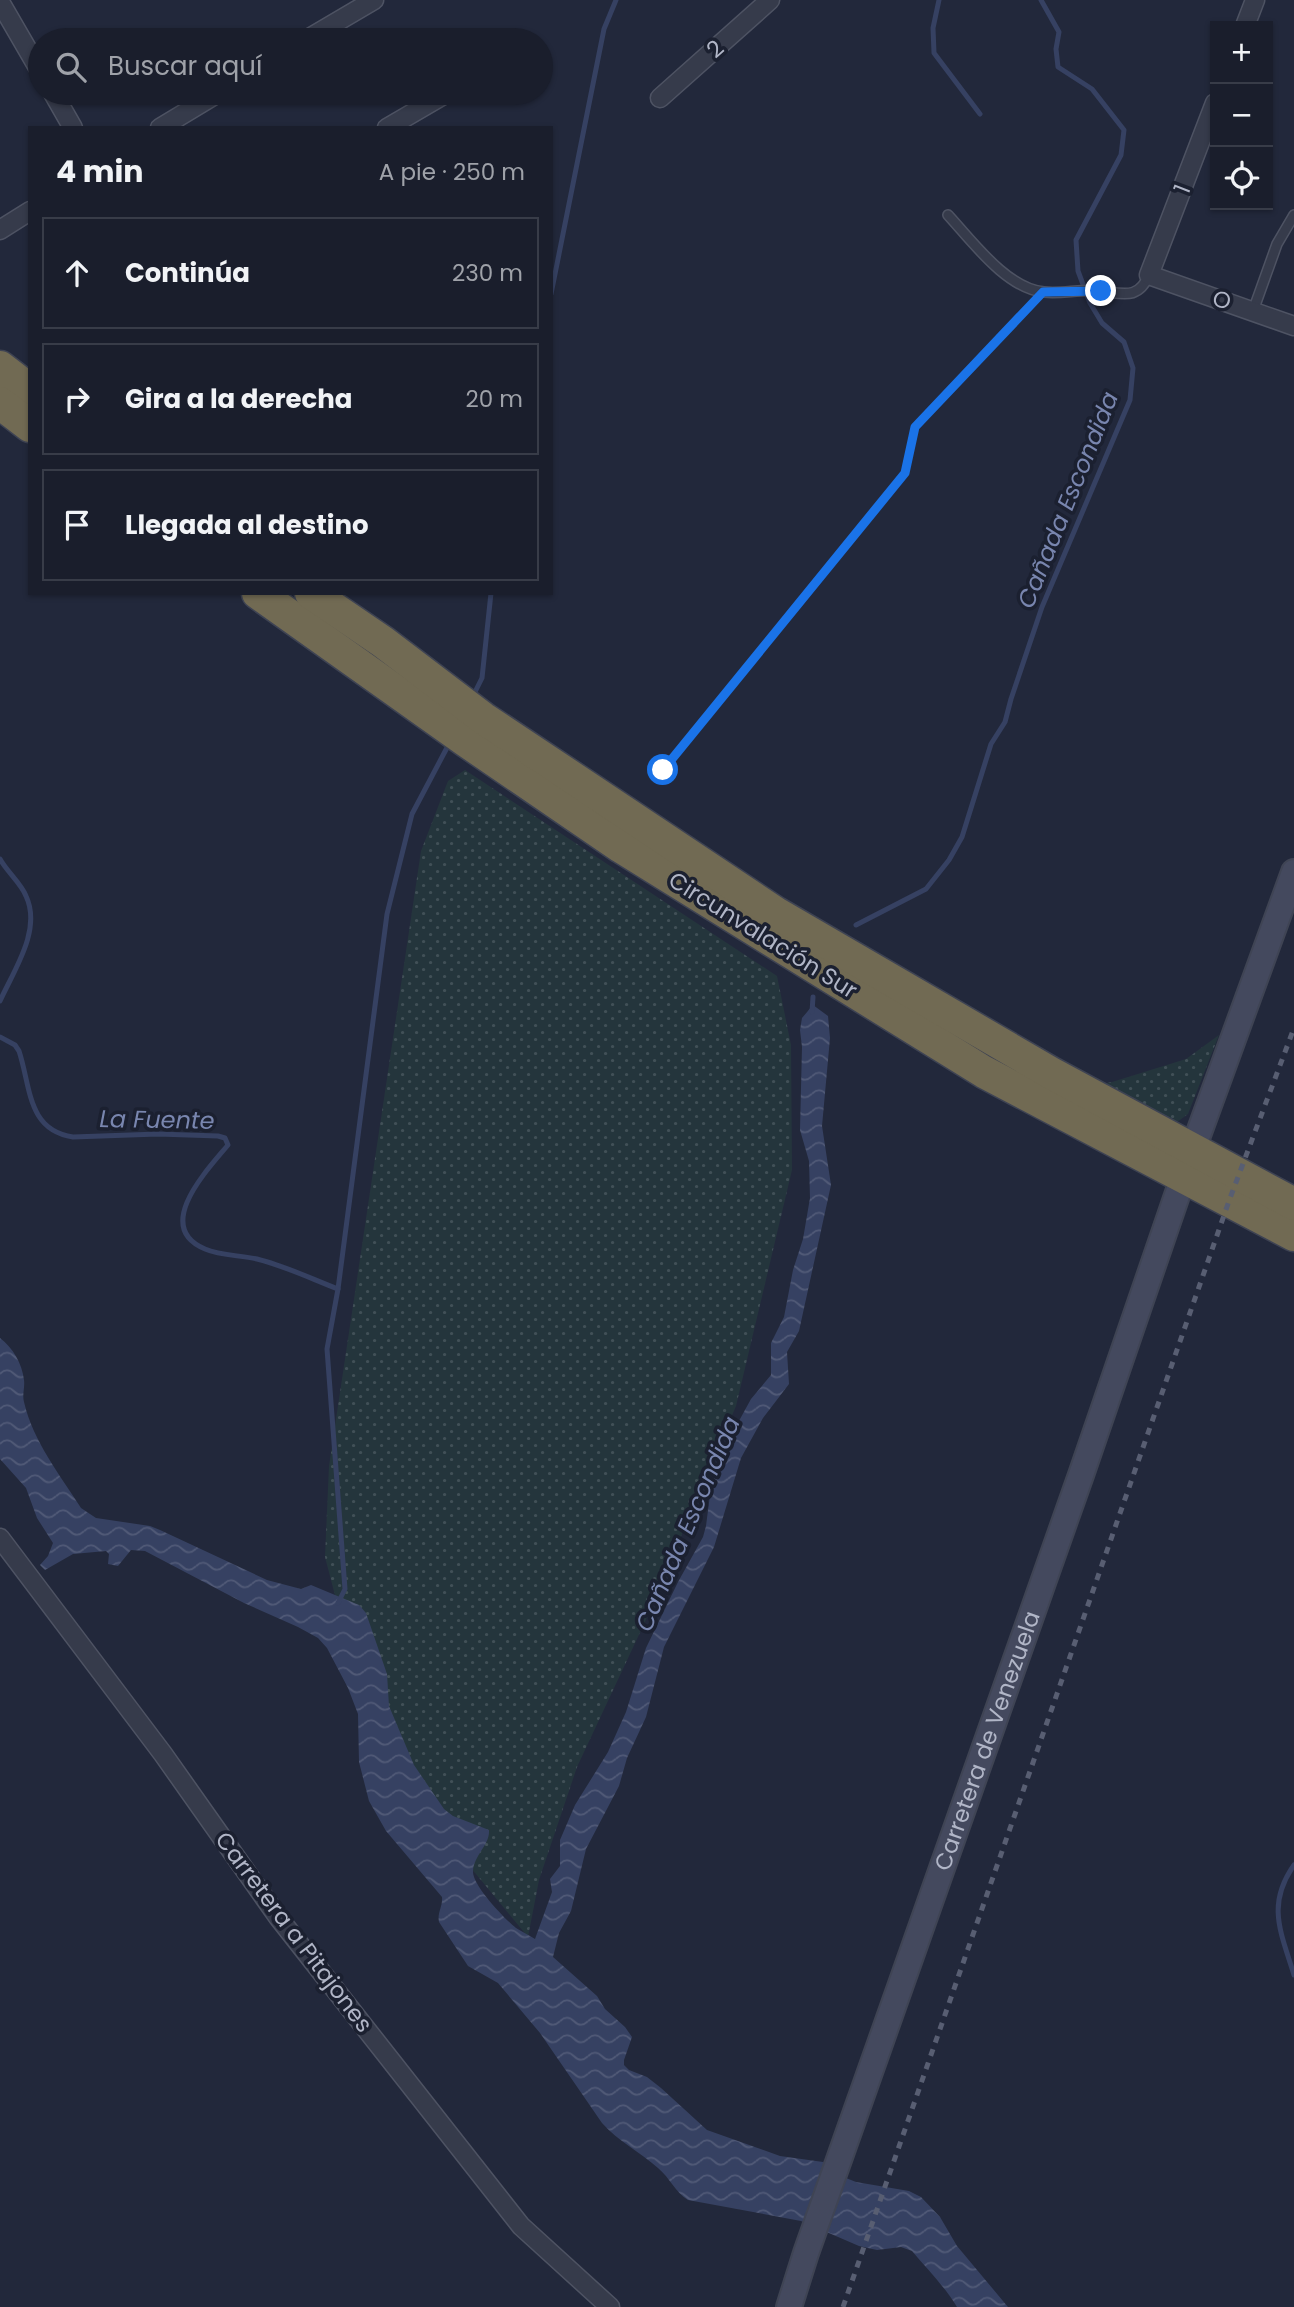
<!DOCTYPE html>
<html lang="es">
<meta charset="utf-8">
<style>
:root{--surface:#1a1e2c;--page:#232734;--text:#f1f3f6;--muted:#9fa2a9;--line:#383c48}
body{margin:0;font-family:Poppins,sans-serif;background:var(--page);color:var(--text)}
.controls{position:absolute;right:21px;top:21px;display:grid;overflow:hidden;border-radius:0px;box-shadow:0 2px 5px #0004}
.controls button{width:63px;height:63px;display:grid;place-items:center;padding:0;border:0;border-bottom:2px solid var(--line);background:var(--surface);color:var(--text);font:35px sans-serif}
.stop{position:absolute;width:21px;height:21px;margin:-16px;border:5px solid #1a73e8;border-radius:50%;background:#fff}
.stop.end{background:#1a73e8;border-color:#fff;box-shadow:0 2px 7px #0008}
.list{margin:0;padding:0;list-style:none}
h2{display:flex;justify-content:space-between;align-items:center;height:91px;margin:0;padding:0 28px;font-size:30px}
h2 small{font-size:23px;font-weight:400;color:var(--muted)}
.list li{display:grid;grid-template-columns:46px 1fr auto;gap:21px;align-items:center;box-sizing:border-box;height:112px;margin:0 14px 14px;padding:0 14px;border:2px solid var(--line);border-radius:0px}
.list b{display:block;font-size:26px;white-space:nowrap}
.list em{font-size:23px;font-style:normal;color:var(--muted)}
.icon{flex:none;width:38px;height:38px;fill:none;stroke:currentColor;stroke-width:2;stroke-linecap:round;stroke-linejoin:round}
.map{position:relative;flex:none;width:1294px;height:2307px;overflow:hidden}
.search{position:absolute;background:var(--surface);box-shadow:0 2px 5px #0004;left:28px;top:28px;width:525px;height:77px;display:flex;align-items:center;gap:18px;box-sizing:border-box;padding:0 24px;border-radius:38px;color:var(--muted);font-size:26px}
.panel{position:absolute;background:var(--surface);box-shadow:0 2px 5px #0004;left:28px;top:126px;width:525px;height:469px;border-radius:0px}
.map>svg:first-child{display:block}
</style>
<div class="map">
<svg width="1294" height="2307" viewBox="0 0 1294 2307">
<defs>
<pattern id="grass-dots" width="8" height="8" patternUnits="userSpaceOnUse" patternTransform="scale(1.75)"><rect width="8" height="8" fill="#24353c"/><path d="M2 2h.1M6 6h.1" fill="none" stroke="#415057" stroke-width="1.8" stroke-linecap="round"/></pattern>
<pattern id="water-waves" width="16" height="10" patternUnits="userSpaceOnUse" patternTransform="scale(1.75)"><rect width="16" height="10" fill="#364162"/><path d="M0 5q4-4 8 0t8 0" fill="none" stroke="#515a77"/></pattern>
</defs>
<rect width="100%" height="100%" fill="#22283b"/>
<!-- grass -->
<g fill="url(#grass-dots)">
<path d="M465 770 777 976 791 1045 792 1170 736 1406 644 1624 577 1767 539 1880 528 1937 471 1868 398 1743 337 1603 325 1557 329 1466 421 851 448 781Z"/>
<path d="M1219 1035 1188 1114 1173 1125 1090 1086 1112 1082 1186 1059Z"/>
</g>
<!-- water -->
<path fill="url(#water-waves)" d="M813 1005 828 1016 830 1038 822 1126 831 1185 799 1331 787 1352 789 1384 763 1418 741 1458 714 1547 664 1647 646 1717 627 1758 619 1786 586 1849 571 1911 559 1933 553 1957 597 1996 605 2009 625 2027 632 2037 624 2060V2065L629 2070 647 2077 661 2088 707 2130 780 2156 823 2162 846 2178 856 2182 909 2191 921 2197 940 2217 957 2246 1008 2307H957C945 2287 928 2270 912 2251L901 2247 877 2250 859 2246 801 2221 688 2200C675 2192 670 2178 658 2168 640 2152 618 2141 602 2123L540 2033 498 1983 468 1966 439 1922C437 1913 443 1906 442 1897L386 1831 369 1801 359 1762 358 1714 348 1688 327 1648 318 1638 298 1627 244 1603 145 1551 131 1550 118 1566 108 1564 109 1554 106 1551 73 1554 45 1570 40 1565 48 1556 53 1543 37 1518 26 1488 0 1459V1338C13 1348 22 1363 24 1380 25 1388 22 1395 24 1402 33 1441 60 1475 81 1508L96 1518 150 1526 160 1530 267 1580 301 1589 311 1585 359 1605 366 1613 387 1674 389 1706 414 1765 444 1809 453 1816 489 1830C490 1845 474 1855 473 1871 472 1885 505 1919 516 1928 522 1932 529 1935 535 1939L552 1892 550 1879 560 1866V1840L575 1805 608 1752 626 1712 646 1648 678 1582 703 1537 706 1526 711 1487 734 1430 751 1399 771 1375V1343L784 1317 793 1270 803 1239 810 1198 809 1161 800 1130 802 1047 800 1030 802 1018Z"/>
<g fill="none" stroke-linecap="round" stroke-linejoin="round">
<!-- stream -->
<g stroke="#364162" stroke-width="5">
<path d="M939 0 933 28 934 53 980 114"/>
<path d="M551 294 604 29 616 0"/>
<path d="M473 696 482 678 491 593"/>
<path d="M0 859C7 872 21 883 26 896 42 930 14 970 0 1001"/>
<path d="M856 925 926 889 949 860 962 837 991 744 1005 722 1011 699 1042 607 1130 400 1133 368 1124 342 1102 323 1090 303 1078 271 1076 240 1121 155 1124 130 1092 89 1058 67 1056 49 1059 32 1041 0"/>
<path d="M812 1012 813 997"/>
<path d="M0 1037 15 1045 19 1051C31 1087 27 1130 73 1137L158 1134 218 1136 225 1138 228 1145C208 1169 152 1227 205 1249 221 1256 240 1255 257 1259 285 1266 312 1279 338 1289"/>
<path d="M338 1603 345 1589 327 1349 338 1289 387 914 412 814 450 742"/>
<path d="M1294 1865C1266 1905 1281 1932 1294 1975"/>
</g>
<!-- lane casing -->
<g stroke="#4e5363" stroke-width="12">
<g id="lane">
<path d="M948 215C972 241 1007 289 1044 292 1062 294 1080 289 1099 291 1122 293 1138 301 1149 275"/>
<path d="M1253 311 1277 244 1294 215"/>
</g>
</g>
<!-- street casing -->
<g stroke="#4e5363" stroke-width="21">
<g id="street">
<path d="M0 2 40 71"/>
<path d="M1245 26 1255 0"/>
<path d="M306 40 374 0"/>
<path d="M53 93 73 128"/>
<path d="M660 98 770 0"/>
<path d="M1215 103 1149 275 1294 326"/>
<path d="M160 128 218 93"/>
<path d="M387 128 447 93"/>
<path d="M0 230 30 211"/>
<path d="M0 1538 163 1754 278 1917 521 2226 610 2307"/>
</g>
</g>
<!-- secondary casing -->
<g stroke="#3f4454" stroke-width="28">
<g id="secondary">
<path d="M1193 1149 1294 872"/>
<path id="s1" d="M789 2307 806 2253 1081 1475 1184 1175"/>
</g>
</g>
<!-- highway casing -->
<g stroke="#3e4353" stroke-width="35">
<g id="highway">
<path d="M0 367 30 390"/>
<path d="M0 403 30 426"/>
<path d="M258 593 466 741 621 847 984 1072 1294 1235"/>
<path d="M311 593 383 642 483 718 776 913 1051 1073 1294 1204"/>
</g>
</g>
<!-- path -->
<path stroke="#425259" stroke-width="3.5" stroke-dasharray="5 5" stroke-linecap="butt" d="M663 770 905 473 915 427 1034 302"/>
<!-- lane -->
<use href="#lane" stroke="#363b4b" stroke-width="9"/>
<!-- street -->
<use href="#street" stroke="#363b4b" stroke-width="18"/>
<!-- secondary -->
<use href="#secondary" stroke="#44495e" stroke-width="24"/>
<!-- highway -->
<use href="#highway" stroke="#716a53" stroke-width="32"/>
<!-- rail -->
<path stroke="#585e72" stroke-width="5" stroke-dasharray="7 7" stroke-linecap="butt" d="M843 2307 1229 1201 1294 1028"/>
</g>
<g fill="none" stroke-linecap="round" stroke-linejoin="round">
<!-- route -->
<path stroke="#1a73e8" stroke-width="9" d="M663 770 905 473 915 427 1043 292 1101 291"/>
</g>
<g text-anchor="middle" stroke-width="7" stroke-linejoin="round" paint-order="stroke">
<!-- street labels -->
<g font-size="23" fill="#b1b6c7" stroke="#1b2030">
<text transform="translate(715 49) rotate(-42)" y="8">2</text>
<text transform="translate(1182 189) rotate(-69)" y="8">1</text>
<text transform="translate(1222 300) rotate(19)" y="8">O</text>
<text transform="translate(763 935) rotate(32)" y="8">Circunvalación Sur</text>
<text dy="8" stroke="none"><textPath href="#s1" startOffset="600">Carretera de Venezuela</textPath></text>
<text transform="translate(294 1932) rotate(53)" y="8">Carretera a Pitajones</text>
</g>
<!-- water labels -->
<g font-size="24" font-style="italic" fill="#7986af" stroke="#1b2030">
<text transform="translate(1068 500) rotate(-68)" y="8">Cañada Escondida</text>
<text transform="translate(157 1120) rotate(1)" y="8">La Fuente</text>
<text transform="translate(688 1524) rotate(-67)" y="8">Cañada Escondida</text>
</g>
</g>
</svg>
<div class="controls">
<button>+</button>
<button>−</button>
<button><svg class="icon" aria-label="locate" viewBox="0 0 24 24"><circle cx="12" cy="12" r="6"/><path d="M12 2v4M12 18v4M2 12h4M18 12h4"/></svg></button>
</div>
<div class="stop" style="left:663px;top:770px"></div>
<div class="stop end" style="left:1101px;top:291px"></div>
<div class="search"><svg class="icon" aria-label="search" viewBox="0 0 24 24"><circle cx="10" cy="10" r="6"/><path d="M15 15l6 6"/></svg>Buscar aquí</div>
<section class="panel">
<h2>4 min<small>A pie · 250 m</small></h2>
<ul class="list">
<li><svg class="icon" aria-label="ahead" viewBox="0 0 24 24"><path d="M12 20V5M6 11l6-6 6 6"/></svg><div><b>Continúa</b></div><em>230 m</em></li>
<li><svg class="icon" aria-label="right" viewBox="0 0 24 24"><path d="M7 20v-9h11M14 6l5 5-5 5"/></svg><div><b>Gira a la derecha</b></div><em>20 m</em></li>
<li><svg class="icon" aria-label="arrive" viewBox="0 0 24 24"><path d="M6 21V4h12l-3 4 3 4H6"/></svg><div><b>Llegada al destino</b></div></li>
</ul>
</section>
</div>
